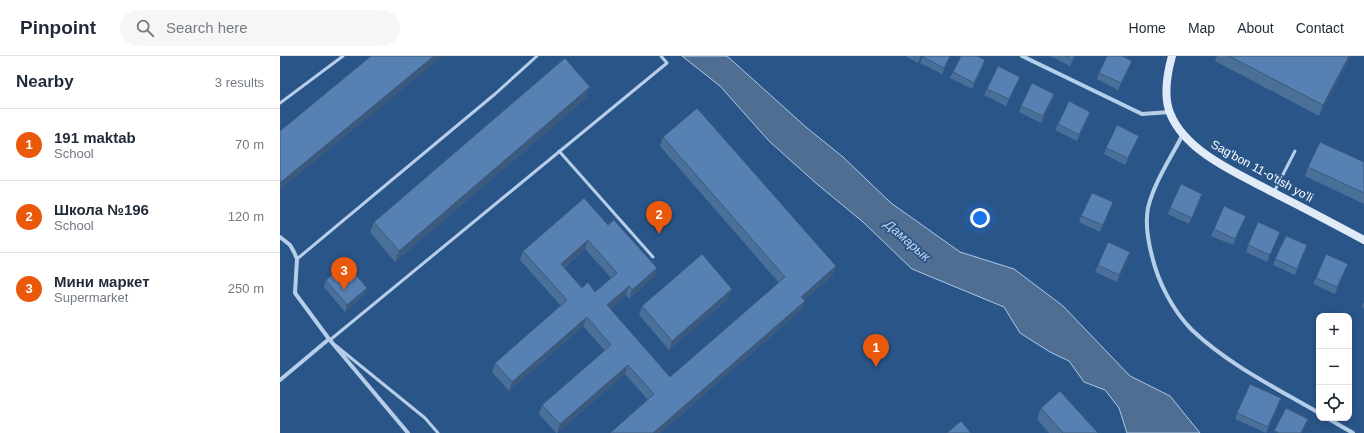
<!DOCTYPE html>
<html lang="en">
<head>
<meta charset="utf-8">
<style>
  body { margin:0; font-family:Arial,sans-serif; background:#f6f6f7; color:#1f2937 }
  .controls { position:absolute; right:12px; bottom:12px; display:grid; overflow:hidden; border-radius:8px; box-shadow:0 2px 6px #0003 }
  .controls button { width:36px; height:36px; display:grid; place-items:center; padding:0; border:0; border-bottom:1px solid #e0e1e3; background:#fff; color:#1f2937; font:20px sans-serif }
  .you { position:absolute; left:700px; top:162px; width:14px; height:14px; margin:-10px; border:3px solid #fff; border-radius:50%; background:#1a73e8; box-shadow:0 0 0 6px #1a73e833 }
  .badge { display:grid; place-items:center; width:26px; height:26px; border-radius:50%; background:#ea580c; color:#fff; font-size:13px; font-weight:700 }
  .pin { position:absolute; translate:-50% -33px; filter:drop-shadow(0 1px 2px #0008) }
  .pin::after { content:''; position:absolute; top:21px; width:14px; height:12px; background:inherit; clip-path:polygon(0 0,100% 0,50% 100%) }
  .list { margin:0; padding:0; list-style:none }
  h2 { display:flex; justify-content:space-between; align-items:center; height:52px; margin:0; padding:0 16px; font-size:17px }
  h2 small { font-size:13px; font-weight:400; color:#747a83 }
  .list li { display:grid; grid-template-columns:26px 1fr auto; gap:12px; align-items:center; box-sizing:border-box; height:72px; padding:0 16px; border-top:1px solid #e0e1e3 }
  .list b { display:block; font-size:15px; white-space:nowrap }
  .list p { margin:0; font-size:13px; white-space:nowrap; color:#747a83 }
  .list em { font-size:13px; font-style:normal; color:#747a83 }
  .icon { flex:none; width:22px; height:22px; fill:none; stroke:currentColor; stroke-width:2; stroke-linecap:round; stroke-linejoin:round }
  .map { position:relative; flex:none; width:1084px; height:377px; overflow:hidden }
  header { display:flex; align-items:center; gap:24px; box-sizing:border-box; height:56px; padding:0 20px; background:#fff; border-bottom:1px solid #e0e1e3 }
  header strong { font-size:19px }
  nav { display:flex; gap:22px; margin-inline-start:auto; font-size:14px }
  .search { width:280px; height:36px; background:#f6f6f7; display:flex; align-items:center; gap:10px; box-sizing:border-box; padding:0 14px; border-radius:22px; color:#747a83; font-size:15px }
  main { display:flex }
  aside { flex:1; background:#fff }
  .map>svg:first-child { display:block }
</style>
</head>
<body>
<header>
<strong>Pinpoint</strong>
<div class="search"><svg class="icon" aria-label="search" viewBox="0 0 24 24"><circle cx="10" cy="10" r="6"/><path d="M15 15l6 6"/></svg>Search here</div>
<nav><a>Home</a><a>Map</a><a>About</a><a>Contact</a></nav>
</header>
<main>
<aside>
<h2>Nearby<small>3 results</small></h2>
<ul class="list">
<li><span class="badge">1</span><div><b>191 maktab</b><p>School</p></div><em>70 m</em></li>
<li><span class="badge">2</span><div><b>Школа №196</b><p>School</p></div><em>120 m</em></li>
<li><span class="badge">3</span><div><b>Мини маркет</b><p>Supermarket</p></div><em>250 m</em></li>
</ul>
</aside>
<div class="map">
<svg width="1084" height="377" viewBox="0 0 1084 377">
  <rect width="100%" height="100%" fill="#2a5589"/>
  <path fill="#506e92" stroke="#acc9e9" d="M402,0H447L527,72L563,101L611,147L680,196L734,213L783,250L850,320L890,340L920,377H847L839,352L825,334L804,326L789,305L770,296L740,277L724,251L632,213L583,166L537,128L489,85L440,30Z"/>
  <g fill="none" stroke-linecap="round" stroke-linejoin="round">
    <g stroke="#b7cee9" stroke-width="3">
      <path d="M0,47L63,0"/>
      <path d="M279,95L373,201"/>
      <path d="M994,136L1015,95"/>
      <path d="M17,203L215,38L257,0"/>
      <path d="M50,284L387,7L381,0"/>
      <path d="M55,289L145,362L158,377"/>
    </g>
    <g stroke="#b7cee9" stroke-width="4">
      <path d="M742,0L862,58L890,56"/>
      <path d="M903,78C891,102 874,126 868,152C865,168 868,185 872,200C878,226 893,255 912,274C949,309 996,332 1039,357"/>
      <path d="M0,181L10,189L14,196L17,203L15,237L49,283L128,377"/>
      <path d="M0,324L49,283"/>
      <path d="M1047,362L1073,377"/>
    </g>
    <path stroke="#e1ebf8" stroke-width="8" d="M892,0C887,18 883,39 890,57C906,98 964,120 1000,140C1028,154 1056,169 1084,184"/>
  </g>
  <g fill="#4a6f99" fill-rule="evenodd">
    <path d="M625,0H641L638,7Z"/>
    <path d="M643,0H671L662,18L640,7Z"/>
    <path d="M770,0H795L790,10Z"/>
    <path d="M937,0H1071L1039,60L935,5Z"/>
    <path d="M703,10L692,33L670,22L673,16Z"/>
    <path d="M850,11L838,34L817,23L819,17Z"/>
    <path d="M740,21L737,27L726,50L704,39L707,33Z"/>
    <path d="M774,38L772,44L761,67L739,56L741,50Z"/>
    <path d="M306,42L115,206L90,176L94,166Z"/>
    <path d="M810,56L808,63L797,85L775,74L778,68Z"/>
    <path d="M859,80L856,86L845,109L824,98L826,92Z"/>
    <path d="M383,81L553,219L524,244L525,245L521,254L380,377H330L368,344L345,318L277,377H276L259,358L262,349L325,295L303,270L229,335L212,316L215,307L281,250L240,204L243,195L328,169L377,212L374,221L349,243L346,239L330,253L390,321L499,227L380,90ZM305,193L331,222L315,236L302,232L284,212Z"/>
    <path d="M1084,106V148L1025,120L1028,111Z"/>
    <path d="M920,145L909,168L888,158L890,152Z"/>
    <path d="M833,146L820,176L799,166L801,160Z"/>
    <path d="M966,160L953,189L931,180L934,173Z"/>
    <path d="M1000,176L987,206L966,196L968,189Z"/>
    <path d="M1027,189L1015,219L993,209L995,203Z"/>
    <path d="M848,203L837,226L815,216L818,209Z"/>
    <path d="M1065,215L1055,238L1033,228L1036,222Z"/>
    <path d="M46,224L87,232L85,238L65,256L44,231Z"/>
    <path d="M449,242L389,294L359,259L362,250Z"/>
    <path d="M1084,245V252L1082,251Z"/>
    <path d="M1001,342L986,377L955,363L957,357Z"/>
    <path d="M761,352L818,377H769L757,363Z"/>
  </g>
  <g fill="#3c5a7d">
    <path d="M154,0H163L0,134V127Z"/>
    <path d="M670,0H671L662,18L664,12Z"/>
    <path d="M1069,0H1071L1039,60L1043,49Z"/>
    <path d="M705,4L703,10L692,33L694,27Z"/>
    <path d="M852,5L850,11L838,34L841,27Z"/>
    <path d="M310,31L306,42L115,206L119,195Z"/>
    <path d="M774,38L772,44L761,67L763,60Z"/>
    <path d="M810,56L808,63L797,85L799,79Z"/>
    <path d="M922,138L920,145L909,168L912,162Z"/>
    <path d="M833,146L831,153L820,176L823,169Z"/>
    <path d="M1000,176L998,182L987,206L990,199Z"/>
    <path d="M308,184L305,193L277,217L281,208Z"/>
    <path d="M1027,189L1025,196L1015,219L1017,213Z"/>
    <path d="M850,196L848,203L837,226L839,219Z"/>
    <path d="M1068,208L1065,215L1055,238L1057,231Z"/>
    <path d="M556,210L553,219L518,250L521,241Z"/>
    <path d="M377,212L374,221L349,243L352,234Z"/>
    <path d="M349,230L346,239L324,258L327,249Z"/>
    <path d="M87,232L85,238L65,256L67,249Z"/>
    <path d="M452,233L449,242L389,294L392,285Z"/>
    <path d="M525,245L521,254L380,377H373Z"/>
    <path d="M307,261L303,270L229,335L232,326Z"/>
    <path d="M348,309L345,318L277,377L280,368Z"/>
    <path d="M1001,342L986,377L988,371Z"/>
    <path d="M1028,363L1026,369L1022,377H1021Z"/>
  </g>
  <g fill="#5681b2" stroke="#3c5a7d" fill-rule="evenodd">
    <path d="M91,0H154L0,127V75Z"/>
    <path d="M643,0H670L664,12L643,1Z"/>
    <path d="M681,0H697L705,4L694,27L673,16Z"/>
    <path d="M785,0H794L793,4Z"/>
    <path d="M827,0H842L852,5L841,27L819,17Z"/>
    <path d="M949,0H1069L1043,49Z"/>
    <path d="M285,2L310,31L119,195L94,166Z"/>
    <path d="M718,10L740,21L729,43L707,33Z"/>
    <path d="M752,27L774,38L763,60L741,50Z"/>
    <path d="M789,45L810,56L799,79L778,68Z"/>
    <path d="M417,52L556,210L521,241L525,245L373,377H330L374,338L348,309L280,368L262,349L331,289L307,261L232,326L215,307L287,244L243,195L304,142L328,169L334,164L377,212L352,234L349,230L327,249L390,321L505,221L383,81ZM308,184L337,217L315,236L308,226L302,232L281,208Z"/>
    <path d="M837,69L859,80L848,102L826,92Z"/>
    <path d="M1040,86L1084,106V137L1028,111Z"/>
    <path d="M901,128L922,138L912,162L890,152Z"/>
    <path d="M812,137L833,146L823,169L801,160Z"/>
    <path d="M944,150L966,160L955,183L934,173Z"/>
    <path d="M978,166L1000,176L990,199L968,189Z"/>
    <path d="M1006,180L1027,189L1017,213L995,203Z"/>
    <path d="M828,186L850,196L839,219L818,209Z"/>
    <path d="M422,198L452,233L392,285L362,250Z"/>
    <path d="M1046,198L1068,208L1057,231L1036,222Z"/>
    <path d="M66,207L87,232L67,249L46,224Z"/>
    <path d="M970,328L1001,342L988,371L957,357Z"/>
    <path d="M780,335L818,377H783L761,352Z"/>
    <path d="M1006,352L1028,363L1021,377H999L994,375Z"/>
    <path d="M681,365L691,377H667Z"/>
  </g>
  <g text-anchor="middle" stroke-width="3.5" stroke-linejoin="round" paint-order="stroke">
    <g font-size="12" fill="#fff" stroke="#2a5589">
      <text transform="translate(982 115) rotate(29)" y="4">Sag'bon 11-o'tish yo'li</text>
    </g>
    <g font-size="13" font-style="italic" fill="#c3d8f0" stroke="#2a5589">
      <text transform="translate(628 184) rotate(41)" y="5">Дамарык</text>
    </g>
  </g>
</svg>
<div class="controls">
<button>+</button>
<button>−</button>
<button><svg class="icon" aria-label="locate" viewBox="0 0 24 24"><circle cx="12" cy="12" r="6"/><path d="M12 2v4M12 18v4M2 12h4M18 12h4"/></svg></button>
</div>
<div class="you"></div>
<div class="pin badge" style="left:596px;top:311px">1</div>
<div class="pin badge" style="left:379px;top:178px">2</div>
<div class="pin badge" style="left:64px;top:234px">3</div>
</div>
</main>
</body>
</html>
